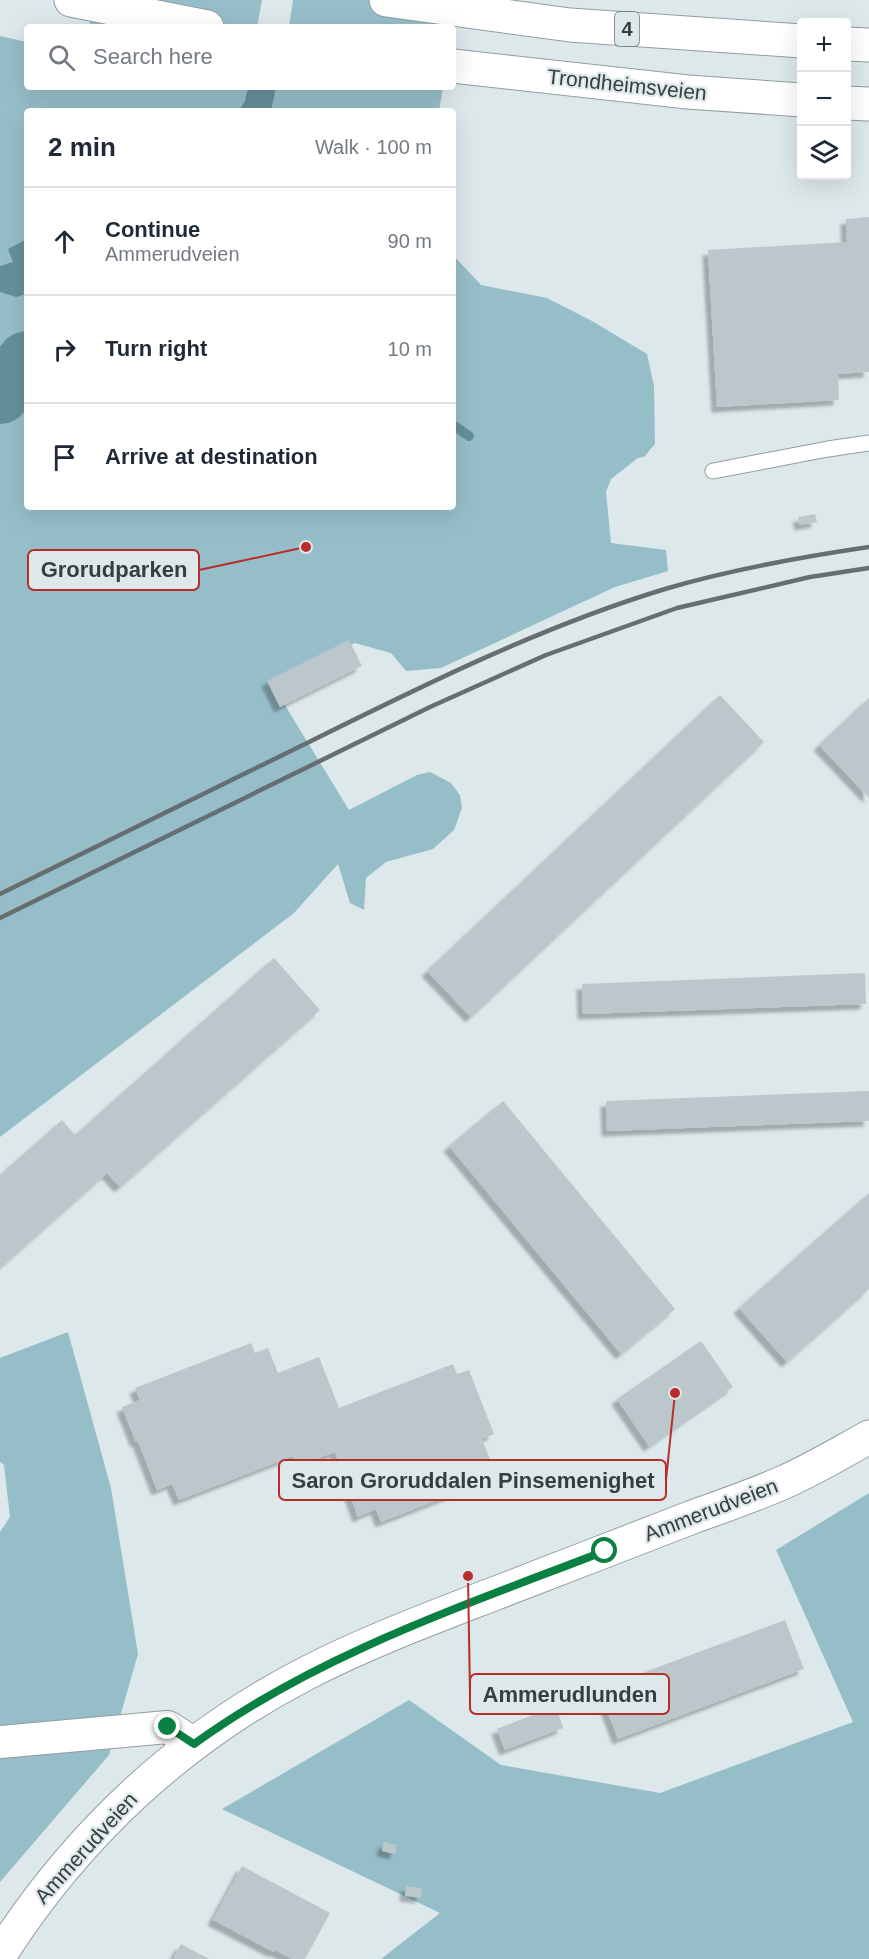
<!DOCTYPE html>
<html lang="en">
<head>
<meta charset="utf-8">
<style>
  body { margin:0; font-family:Helvetica,sans-serif; background:#f2f2f3; color:#1f2937 }
  .controls { position:absolute; right:18px; top:18px; display:grid; overflow:hidden; border-radius:6px; box-shadow:0 6px 24px #0002 }
  .controls button { width:54px; height:54px; display:grid; place-items:center; padding:0; border:0; border-bottom:2px solid #e0e1e3; background:#fff; color:#1f2937; font:30px sans-serif }
  .stop { position:absolute; width:18px; height:18px; margin:-14px; border:4px solid #0b8043; border-radius:50%; background:#fff }
  .stop.end { background:#0b8043; border-color:#fff; box-shadow:0 2px 6px #0008 }
  .list { margin:0; padding:0; list-style:none }
  h2 { display:flex; justify-content:space-between; align-items:center; height:78px; margin:0; padding:0 24px; font-size:26px }
  h2 small { font-size:20px; font-weight:400; color:#747a83 }
  .list li { display:grid; grid-template-columns:39px 1fr auto; gap:18px; align-items:center; box-sizing:border-box; height:108px; padding:0 24px; border-top:2px solid #e0e1e3 }
  .list b { display:block; font-size:22px; white-space:nowrap }
  .list p { margin:0; font-size:20px; white-space:nowrap; color:#747a83 }
  .list em { font-size:20px; font-style:normal; color:#747a83 }
  .icon { flex:none; width:33px; height:33px; fill:none; stroke:currentColor; stroke-width:2; stroke-linecap:round; stroke-linejoin:round }
  .map { position:relative; flex:none; width:869px; height:1959px; overflow:hidden }
  .search { position:absolute; background:#fff; box-shadow:0 6px 24px #0002; left:24px; top:24px; width:432px; height:66px; display:flex; align-items:center; gap:15px; box-sizing:border-box; padding:0 21px; border-radius:6px; color:#747a83; font-size:22px }
  .panel { position:absolute; background:#fff; box-shadow:0 6px 24px #0002; left:24px; top:108px; width:432px; height:402px; border-radius:6px }
  .map>svg:first-child { display:block }
</style>
</head>
<body>
<div class="map">
<svg width="869" height="1959" viewBox="0 0 869 1959">
  <defs>
    <filter id="shadow"><feDropShadow dx="-5.5" dy="5.5" stdDeviation="1.5" flood-color="#0004"/></filter>
  </defs>
  <rect width="100%" height="100%" fill="#dce8ea"/>
  <g fill="#96bec9">
    <path d="M95,0H455L451,27H89Z"/>
    <path d="M0,36L27,42V87H443L439,111H27V507H453V255L481,285L547,298L592,321L647,354L654,386L655,444L644,457L638,458L611,479L606,492L611,543L666,550L668,571L615,587L441,668L406,671L391,653L355,643L272,684L349,810L417,775L430,772L451,783L460,795L462,808L454,830L433,849L386,862L366,878L364,910L350,903L338,864L294,913L0,1137Z"/>
    <path d="M68,1332L111,1488L138,1654L109,1755L0,1882V1532L10,1517L4,1465L0,1462V1358Z"/>
    <path d="M869,1493V1959H381L440,1913L222,1809L409,1700L501,1765L660,1793L853,1722L776,1550Z"/>
  </g>
  <g fill="#65909b">
    <path d="M248,87H276L271,111H239L245,101Z"/>
    <path d="M27,239V294L16,297L0,292V266L13,262L8,249Z"/>
  </g>
  <path fill="#dce8ea" d="M262,0H293L289,27H257Z"/>
  <g fill="none" stroke-linecap="round" stroke-linejoin="round">
    <path stroke="#65909b" stroke-width="10" d="M453,425L469,436"/>
    <path stroke="#65909b" stroke-width="60" d="M0,394L27,361"/>
  </g>
  <g fill="#bbc7ca" filter="url(#shadow)">
    <path d="M869,217V372L838,374L839,400L717,407L708,250L847,242L846,219Z"/>
    <path d="M815,514L817,522L800,525L798,517Z"/>
    <path d="M349,640L362,666L280,707L267,681Z"/>
    <path d="M720,695L764,742L471,1017L427,971Z"/>
    <path d="M869,698V798L819,745Z"/>
    <path d="M274,958L320,1010L120,1187L107,1173L0,1268V1175L62,1120L75,1135Z"/>
    <path d="M865,973L866,1004L583,1014L582,984Z"/>
    <path d="M869,1091V1121L607,1131L606,1101Z"/>
    <path d="M503,1101L675,1309L621,1354L449,1146Z"/>
    <path d="M869,1193V1289L787,1362L739,1308Z"/>
    <path d="M701,1341L733,1387L649,1446L617,1399Z"/>
    <path d="M251,1343L255,1353L268,1348L278,1373L319,1357L339,1408L453,1364L457,1374L469,1370L494,1434L482,1439L497,1477L381,1522L376,1509L358,1517L335,1452L297,1466L293,1456L179,1500L172,1484L157,1490L138,1441L136,1442L122,1407L140,1400L135,1388Z"/>
    <path d="M785,1620L804,1669L618,1739L600,1692L638,1677L637,1675Z"/>
    <path d="M556,1706L563,1728L505,1750L497,1729Z"/>
    <path d="M384,1842L397,1845L395,1854L382,1851Z"/>
    <path d="M242,1866L330,1913L305,1959H292L275,1950L274,1952L213,1920Z"/>
    <path d="M406,1886L422,1888L421,1898L405,1896Z"/>
    <path d="M181,1944L209,1959H173Z"/>
  </g>
  <g fill="none" stroke-linecap="round" stroke-linejoin="round">
    <defs>
      <path id="lane" d="M713,471L828,449L869,443"/>
      <path id="street" d="M0,1742L168,1727L194,1744"/>
      <path id="secondary" d="M0,1955C76,1836 179,1739 305,1674C365,1643 429,1619 491,1595C557,1569 624,1544 690,1518C720,1507 752,1496 782,1483C812,1470 840,1453 869,1437"/>
      <g id="highway">
        <path d="M71,0L207,27"/>
        <path d="M386,0L570,25L802,41"/>
        <path d="M846,44L869,45"/>
        <path d="M453,66L688,92L802,100"/>
        <path d="M846,103L869,104"/>
      </g>
    </defs>
    <use href="#lane" stroke="#929da0" stroke-width="17"/>
    <use href="#street" stroke="#929da0" stroke-width="34"/>
    <use href="#secondary" stroke="#929da0" stroke-width="35"/>
    <use href="#highway" stroke="#929da0" stroke-width="35"/>
    <use href="#lane" stroke="#fff" stroke-width="15"/>
    <use href="#street" stroke="#fff" stroke-width="32"/>
    <use href="#secondary" stroke="#fff" stroke-width="33"/>
    <use href="#highway" stroke="#fff" stroke-width="33"/>
    <g stroke="#676e6f" stroke-width="4.5">
      <path d="M0,894C102,844 204,794 305,744C422,686 540,627 665,589C732,569 801,557 869,547"/>
      <path d="M0,918L430,707L546,655L677,608L810,577L869,568"/>
    </g>
  </g>
  <g fill="none" stroke-linecap="round" stroke-linejoin="round">
    <path stroke="#0b8043" stroke-width="8" d="M168,1727L194,1744C318,1654 463,1606 605,1551"/>
  </g>
  <g text-anchor="middle" stroke-width="4.5" stroke-linejoin="round" paint-order="stroke">
    <rect fill="#dce8ea" stroke="#697072" stroke-width="1.5" x="615" y="12" width="24" height="34" rx="4.5"/>
    <g font-size="20" font-weight="bold" fill="#383d3e">
      <text x="627" y="36">4</text>
    </g>
    <g font-size="21" fill="#383d3e" stroke="#dce8ea">
      <text transform="translate(627 85) rotate(6)" y="7">Trondheimsveien</text>
      <text transform="translate(711 1510) rotate(-21)" y="7">Ammerudveien</text>
      <text transform="translate(86 1848) rotate(-48)" y="7">Ammerudveien</text>
    </g>
  </g>
  <path fill="none" stroke="#ba2b29" stroke-width="2" d="M306 547L199 570M675 1393L666 1480M468 1576L470 1694"/>
  <g fill="#ba2b29" stroke="#dce8ea" stroke-width="2">
    <circle cx="306" cy="547" r="6"/>
    <circle cx="675" cy="1393" r="6"/>
    <circle cx="468" cy="1576" r="6"/>
  </g>
  <g fill="#dce8ea" stroke="#ba2b29" stroke-width="2">
    <rect x="28" y="550" width="171" height="40" rx="6"/>
    <rect x="279" y="1460" width="387" height="40" rx="6"/>
    <rect x="470" y="1674" width="199" height="40" rx="6"/>
  </g>
  <g font-size="22" text-anchor="middle" font-weight="bold" fill="#383d3e">
    <text x="114" y="577">Grorudparken</text>
    <text x="473" y="1488">Saron Groruddalen Pinsemenighet</text>
    <text x="570" y="1702">Ammerudlunden</text>
  </g>
</svg>
<div class="controls">
<button>+</button>
<button>−</button>
<button><svg class="icon" aria-label="layers" viewBox="0 0 24 24"><path d="M12 4l9 5-9 5-9-5zM3 14l9 5 9-5"/></svg></button>
</div>
<div class="stop" style="left:605px;top:1551px"></div>
<div class="stop end" style="left:168px;top:1727px"></div>
<div class="search"><svg class="icon" aria-label="search" viewBox="0 0 24 24"><circle cx="10" cy="10" r="6"/><path d="M15 15l6 6"/></svg>Search here</div>
<section class="panel">
<h2>2 min<small>Walk · 100 m</small></h2>
<ul class="list">
<li><svg class="icon" aria-label="ahead" viewBox="0 0 24 24"><path d="M12 20V5M6 11l6-6 6 6"/></svg><div><b>Continue</b><p>Ammerudveien</p></div><em>90 m</em></li>
<li><svg class="icon" aria-label="right" viewBox="0 0 24 24"><path d="M7 20v-9h11M14 6l5 5-5 5"/></svg><div><b>Turn right</b></div><em>10 m</em></li>
<li><svg class="icon" aria-label="arrive" viewBox="0 0 24 24"><path d="M6 21V4h12l-3 4 3 4H6"/></svg><div><b>Arrive at destination</b></div></li>
</ul>
</section>
</div>
</body>
</html>
